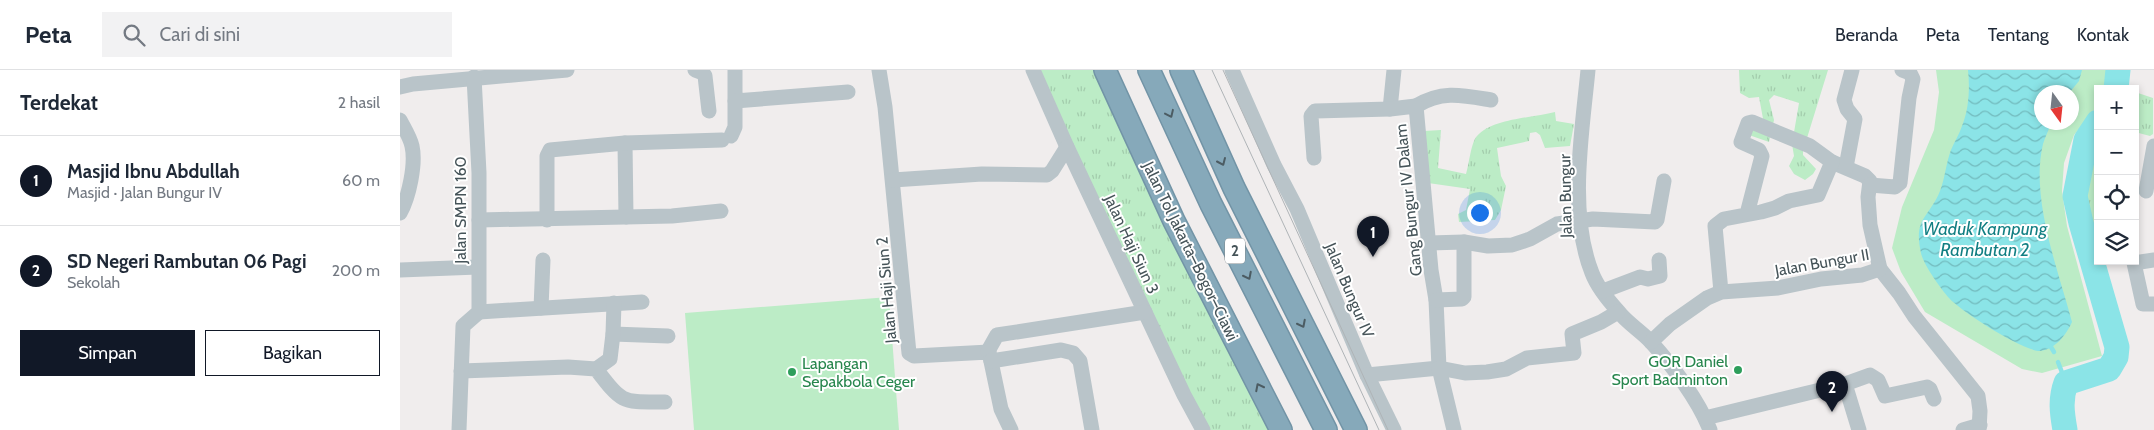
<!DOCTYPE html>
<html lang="id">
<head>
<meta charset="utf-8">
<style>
  body { margin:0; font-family:Cabin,sans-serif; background:#f2f2f3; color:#1f2937 }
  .controls { position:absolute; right:15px; top:15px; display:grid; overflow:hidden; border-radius:0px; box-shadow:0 2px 8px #0003 }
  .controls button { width:45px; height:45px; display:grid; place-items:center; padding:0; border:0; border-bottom:1px solid #e0e1e3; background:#fff; color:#1f2937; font:25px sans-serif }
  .compass { position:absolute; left:1634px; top:15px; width:45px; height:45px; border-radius:50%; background:#fff; box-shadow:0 2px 8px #0003; rotate:165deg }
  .you { position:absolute; left:1079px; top:142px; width:18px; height:18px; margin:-12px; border:4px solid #fff; border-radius:50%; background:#1a73e8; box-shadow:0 0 0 8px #1a73e833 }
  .badge { display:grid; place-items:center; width:32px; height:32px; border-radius:50%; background:#111827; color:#fff; font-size:16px; font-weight:700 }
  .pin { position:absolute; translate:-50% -41px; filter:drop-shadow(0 1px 2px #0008) }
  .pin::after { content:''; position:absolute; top:26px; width:18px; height:15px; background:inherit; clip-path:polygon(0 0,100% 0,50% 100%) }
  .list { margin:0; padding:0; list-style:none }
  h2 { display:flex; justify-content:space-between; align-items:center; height:65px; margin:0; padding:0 20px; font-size:21px }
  h2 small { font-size:16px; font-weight:400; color:#747a83 }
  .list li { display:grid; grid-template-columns:32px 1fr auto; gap:15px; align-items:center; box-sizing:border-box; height:90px; padding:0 20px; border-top:1px solid #e0e1e3 }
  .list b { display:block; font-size:19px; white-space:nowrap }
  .list p { margin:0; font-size:16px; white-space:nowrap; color:#747a83 }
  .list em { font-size:16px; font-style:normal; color:#747a83 }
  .actions { display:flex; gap:10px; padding:15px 20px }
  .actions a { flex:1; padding:11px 0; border:1px solid #111827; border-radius:0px; text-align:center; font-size:18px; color:#111827 }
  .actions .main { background:#111827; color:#fff }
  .icon { flex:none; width:28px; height:28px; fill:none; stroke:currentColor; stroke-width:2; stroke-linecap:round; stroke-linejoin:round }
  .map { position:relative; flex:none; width:1754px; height:360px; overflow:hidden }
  header { display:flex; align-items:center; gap:30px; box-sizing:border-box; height:70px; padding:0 25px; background:#fff; border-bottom:1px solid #e0e1e3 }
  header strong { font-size:24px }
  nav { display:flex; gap:28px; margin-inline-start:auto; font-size:18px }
  .search { width:350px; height:45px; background:#f2f2f3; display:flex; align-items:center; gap:12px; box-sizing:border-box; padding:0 18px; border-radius:0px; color:#747a83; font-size:19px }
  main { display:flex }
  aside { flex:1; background:#fff }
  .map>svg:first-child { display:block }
</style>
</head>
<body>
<header>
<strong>Peta</strong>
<div class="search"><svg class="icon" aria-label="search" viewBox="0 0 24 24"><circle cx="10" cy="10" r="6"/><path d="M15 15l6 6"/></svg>Cari di sini</div>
<nav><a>Beranda</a><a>Peta</a><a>Tentang</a><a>Kontak</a></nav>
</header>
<main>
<aside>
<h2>Terdekat<small>2 hasil</small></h2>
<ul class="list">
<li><span class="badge">1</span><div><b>Masjid Ibnu Abdullah</b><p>Masjid · Jalan Bungur IV</p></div><em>60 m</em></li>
<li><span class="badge">2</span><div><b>SD Negeri Rambutan 06 Pagi</b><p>Sekolah</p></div><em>200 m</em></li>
</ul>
<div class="actions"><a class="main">Simpan</a><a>Bagikan</a></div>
</aside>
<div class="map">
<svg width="1754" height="360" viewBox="0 0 1754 360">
  <defs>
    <pattern id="grass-tufts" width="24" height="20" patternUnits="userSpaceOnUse" patternTransform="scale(1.25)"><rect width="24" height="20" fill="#bcecc6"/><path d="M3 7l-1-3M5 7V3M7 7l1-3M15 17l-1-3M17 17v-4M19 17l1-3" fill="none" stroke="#a3ccac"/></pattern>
    <pattern id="water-waves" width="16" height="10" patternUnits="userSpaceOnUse" patternTransform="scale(1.25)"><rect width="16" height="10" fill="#8be4e7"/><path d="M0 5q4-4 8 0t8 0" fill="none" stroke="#73bbbe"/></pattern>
  </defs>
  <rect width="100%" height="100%" fill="#f0eded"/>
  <g fill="url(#grass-tufts)">
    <path d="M634,0H705L881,360H808Z"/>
    <path d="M1339,0H1428L1403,81V85L1416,99L1413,104L1405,110L1394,104L1389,96L1394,86L1392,74L1399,33L1374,25L1369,30L1374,50L1369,72L1349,65L1346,57L1364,54L1359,27L1349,28L1340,23Z"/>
    <path d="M1735,22L1753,28V64L1750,66L1735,62Z"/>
    <path d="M1155,42L1156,51L1174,54L1170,76L1145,78L1140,65L1136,62L1130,63L1129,71L1097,78L1101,106L1106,116L1101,140L1095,150L1059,152L1058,144L1066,140L1070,119L1028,113L1024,61L1041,60L1038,98L1066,104C1069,95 1071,72 1077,66C1093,48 1133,48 1155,42Z"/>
    <path d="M1698,59V179H1691C1674,146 1678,91 1698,59Z"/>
  </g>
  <g fill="#bcecc6" fill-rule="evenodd">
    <path d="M1536,0H1707L1709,10L1706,19H1698V35L1674,65L1664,93L1662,121L1667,156L1702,286L1642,303L1622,299L1525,242L1501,202L1492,178L1502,137L1534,60L1539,22ZM1642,22H1672V52H1642Z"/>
    <path d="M489,227L499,360H294L285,243Z"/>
  </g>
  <path fill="url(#water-waves)" d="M1568,0H1682L1679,11L1670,22H1642V52L1651,53C1649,60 1645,67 1643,74C1630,128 1658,199 1672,252C1666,265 1656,279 1640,281C1625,282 1560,241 1549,228C1541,219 1523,194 1521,183C1513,148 1529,148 1540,121C1545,108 1546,93 1551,80C1554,72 1559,65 1562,56C1569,39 1570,18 1568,0Z"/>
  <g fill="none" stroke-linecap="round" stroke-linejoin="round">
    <g stroke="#8be4e7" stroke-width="4.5">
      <path d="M1651,277L1654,282"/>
      <path d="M1658,292L1666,313"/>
    </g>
    <g stroke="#8be4e7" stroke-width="25">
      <path d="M1716,19L1718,0"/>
      <path d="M1665,360C1662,343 1660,329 1666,313L1709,299L1716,287L1717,277L1681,153L1675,126L1686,70L1698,52"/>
    </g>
    <defs>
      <g id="highway">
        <path d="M705,0L774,151L881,360"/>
        <path d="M749,0L811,134L926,360"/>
        <path d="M781,0L834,118L956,360"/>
      </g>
    </defs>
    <use href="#highway" stroke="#7294a6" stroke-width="24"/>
    <g stroke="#b9c4c9" stroke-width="15">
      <path d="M295,0L303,3L305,6L309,41"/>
      <path d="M335,0V31L448,22"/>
      <path d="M479,0L485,37L509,283L514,286L589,282L601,339L611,360"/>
      <path d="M633,0L667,77L784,325L803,360"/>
      <path d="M832,0L874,95L897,139L967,305L994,360"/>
      <path d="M1188,0C1182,63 1168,143 1192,203C1197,216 1208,230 1218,241C1227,253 1241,261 1251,272C1272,295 1299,331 1310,360"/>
      <path d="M0,17L13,14L167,0"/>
      <path d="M1016,36C1042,20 1062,25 1091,30"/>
      <path d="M990,39L994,0"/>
      <path d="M0,50C4,58 10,67 12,76C16,94 9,127 0,143"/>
      <path d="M331,66L335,57V31"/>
      <path d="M225,73L226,147"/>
      <path d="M914,88L911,46L915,41L990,39L1016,36L1031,200L1036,230L1039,298L967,305"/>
      <path d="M1432,92L1465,106L1470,111L1468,127L1470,155L1480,199L1499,223L1514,246L1578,326L1580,341L1579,360"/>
      <path d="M1446,97L1455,49L1447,39L1444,30L1452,0"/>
      <path d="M493,110L582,104L647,105L652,101L667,77"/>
      <path d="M1470,115L1495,117L1500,113L1509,28L1513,9L1510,3L1502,0"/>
      <path d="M1746,121L1754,76"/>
      <path d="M79,150L272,146L321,141"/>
      <path d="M147,150V86L150,80L225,73L322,70"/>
      <path d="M1029,173L1064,172"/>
      <path d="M1754,190L1734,193L1743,234H1754"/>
      <path d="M0,200L78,197"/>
      <path d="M1203,221L1240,207L1248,209L1260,206L1259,190"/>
      <path d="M1321,222L1315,156L1324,149L1361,142L1375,138L1389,131L1418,125L1432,92L1410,76L1352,52L1348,53L1341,72L1359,80L1362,86L1347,144"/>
      <path d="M1036,230L1062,229L1064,227V172L1088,176L1112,175L1130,169L1157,154L1193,149L1255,152L1257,150L1264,111"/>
      <path d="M141,238L143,190"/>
      <path d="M79,242L242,232"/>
      <path d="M213,264L268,266"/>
      <path d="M1251,272L1270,254L1307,228L1321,222L1378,218L1421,209L1462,205L1480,199"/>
      <path d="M588,281L597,265L745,242"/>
      <path d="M591,291L661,280L673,283L680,291L692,360"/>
      <path d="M196,299L210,289L213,264L214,233"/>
      <path d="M61,301L168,297L196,299C223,334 221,332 265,332"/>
      <path d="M1445,314L1459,360"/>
      <path d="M1305,348L1445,314L1470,305L1478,310L1485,326L1527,317L1530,319L1534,329"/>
      <path d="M59,360L63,256L79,242V103L74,7"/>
      <path d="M1054,360L1039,298L1065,303L1087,302L1106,299L1127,288L1174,283L1172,264L1201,252L1218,242"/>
      <path d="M1563,360L1580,355"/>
    </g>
    <use href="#highway" stroke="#86a9ba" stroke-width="21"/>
    <g stroke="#afb4b7" stroke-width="1">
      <path d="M812,0L979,360"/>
      <path d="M823,0L988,360"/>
    </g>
  </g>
  <defs><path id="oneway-chevron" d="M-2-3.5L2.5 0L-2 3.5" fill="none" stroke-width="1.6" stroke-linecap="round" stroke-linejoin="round" transform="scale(1.25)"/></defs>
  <g stroke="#4c5c63">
    <use href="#oneway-chevron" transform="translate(770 44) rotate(65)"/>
    <use href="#oneway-chevron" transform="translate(822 92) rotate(66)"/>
    <use href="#oneway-chevron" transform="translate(848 206) rotate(63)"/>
    <use href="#oneway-chevron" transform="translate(902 254) rotate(63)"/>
    <use href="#oneway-chevron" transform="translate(859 317) rotate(-117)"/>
  </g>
  <g fill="#2e9e5b" stroke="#fff" stroke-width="2">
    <circle cx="1338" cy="300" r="5"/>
    <circle cx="392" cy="302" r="5"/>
  </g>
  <g text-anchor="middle" stroke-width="4" stroke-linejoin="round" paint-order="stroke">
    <rect fill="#fff" stroke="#7e878b" stroke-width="1" x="825" y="168.5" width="20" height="25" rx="4"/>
    <g font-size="15" font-weight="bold" fill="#465459">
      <text x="835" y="186">2</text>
    </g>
    <g font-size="16" fill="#465459" stroke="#fff">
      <text transform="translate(1165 126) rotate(-91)" y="6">Jalan Bungur</text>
      <text transform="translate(1008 130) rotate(-96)" y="6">Gang Bungur IV Dalam</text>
      <text transform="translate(60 140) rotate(-90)" y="6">Jalan SMPN 160</text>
      <text transform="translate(732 174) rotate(65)" y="6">Jalan Haji Siun 3</text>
      <text transform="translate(791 181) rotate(64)" y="6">Jalan Tol Jakarta–Bogor–Ciawi</text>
      <text transform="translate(1422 192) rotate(-10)" y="6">Jalan Bungur II</text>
      <text transform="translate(486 220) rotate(-95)" y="6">Jalan Haji Siun 2</text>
      <text transform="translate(950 220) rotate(67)" y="6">Jalan Bungur IV</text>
    </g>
    <g font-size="16" fill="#27864d" stroke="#fff" text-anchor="end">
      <text x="1328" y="297">GOR Daniel<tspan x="1328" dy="18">Sport Badminton</tspan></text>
      <text x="402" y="299" text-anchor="start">Lapangan<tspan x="402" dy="18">Sepakbola Ceger</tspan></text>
    </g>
    <g font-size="18" font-style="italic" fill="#127f83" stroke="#fff">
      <text x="1585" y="165">Waduk Kampung<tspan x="1585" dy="21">Rambutan 2</tspan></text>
    </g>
  </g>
</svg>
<div class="controls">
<button>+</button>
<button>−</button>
<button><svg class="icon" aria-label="locate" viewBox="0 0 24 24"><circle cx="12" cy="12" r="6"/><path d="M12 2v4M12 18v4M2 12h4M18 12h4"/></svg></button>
<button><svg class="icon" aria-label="layers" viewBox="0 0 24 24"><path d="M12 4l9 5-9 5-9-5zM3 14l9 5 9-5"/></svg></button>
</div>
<svg class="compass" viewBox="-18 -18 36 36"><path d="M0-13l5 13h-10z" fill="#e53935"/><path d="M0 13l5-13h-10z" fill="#747a83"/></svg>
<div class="you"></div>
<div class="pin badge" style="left:973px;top:187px">1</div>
<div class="pin badge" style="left:1432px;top:342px">2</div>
</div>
</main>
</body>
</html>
